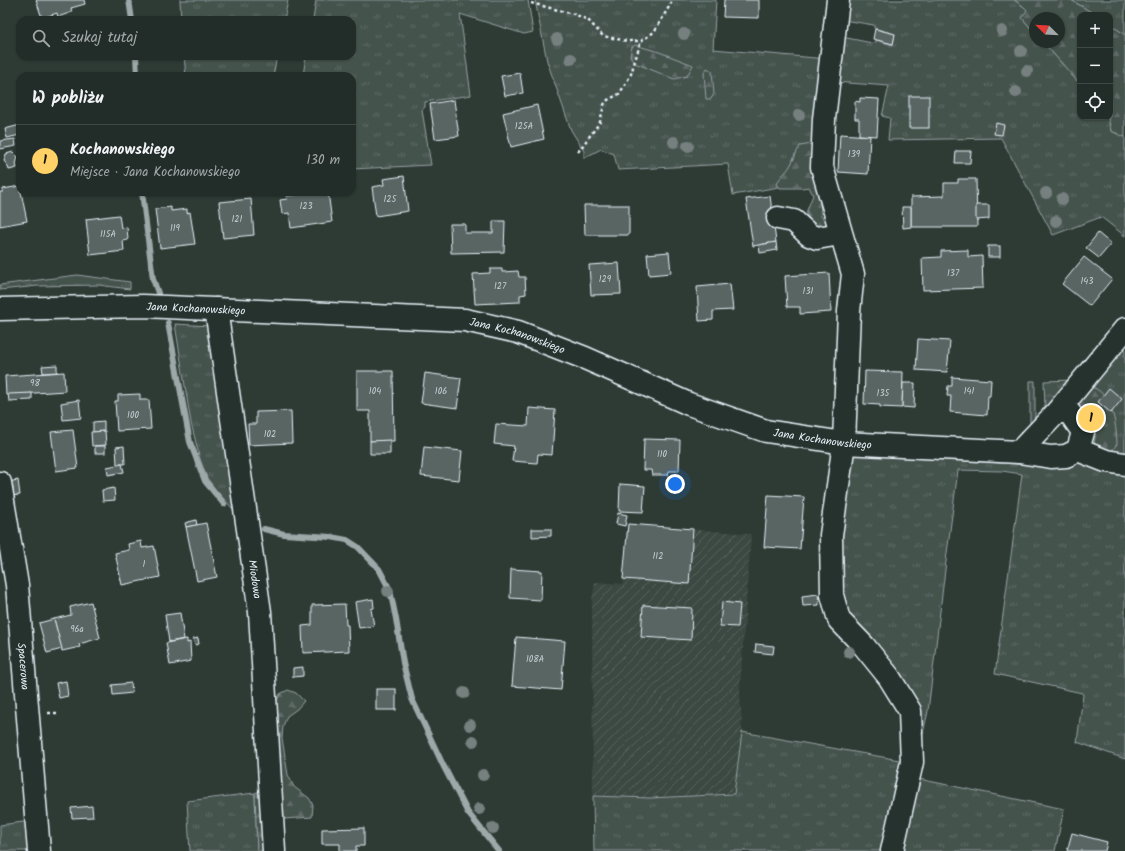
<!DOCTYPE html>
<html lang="pl">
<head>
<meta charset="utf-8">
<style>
  body { margin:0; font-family:Kalam,sans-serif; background:#2e3834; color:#f1f3f6 }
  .controls { position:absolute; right:12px; top:12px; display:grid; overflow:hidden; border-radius:8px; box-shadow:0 1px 3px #0004 }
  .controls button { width:36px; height:36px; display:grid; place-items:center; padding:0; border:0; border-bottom:1px solid #3f4845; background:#222c28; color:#f1f3f6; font:20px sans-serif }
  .compass { position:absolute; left:1029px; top:12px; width:36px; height:36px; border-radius:50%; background:#222c28; box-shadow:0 1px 3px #0004; rotate:294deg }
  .you { position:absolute; left:675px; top:484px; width:14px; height:14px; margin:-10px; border:3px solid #fff; border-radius:50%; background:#1a73e8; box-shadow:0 0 0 6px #1a73e833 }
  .badge { display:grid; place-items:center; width:26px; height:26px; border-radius:50%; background:#ffd166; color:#111; font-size:13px; font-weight:700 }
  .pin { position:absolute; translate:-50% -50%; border:2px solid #fff; box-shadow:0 1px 4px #0006 }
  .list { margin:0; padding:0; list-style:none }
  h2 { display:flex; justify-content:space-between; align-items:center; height:52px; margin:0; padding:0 16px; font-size:17px }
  h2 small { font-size:13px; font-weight:400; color:#a2a7a8 }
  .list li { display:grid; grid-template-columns:26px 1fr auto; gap:12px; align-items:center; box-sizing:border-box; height:72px; padding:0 16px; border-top:1px solid #3f4845 }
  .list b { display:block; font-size:15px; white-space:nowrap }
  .list p { margin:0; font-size:13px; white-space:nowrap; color:#a2a7a8 }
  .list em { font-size:13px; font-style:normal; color:#a2a7a8 }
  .icon { flex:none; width:22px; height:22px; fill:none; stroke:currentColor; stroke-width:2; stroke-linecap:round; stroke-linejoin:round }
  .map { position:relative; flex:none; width:1125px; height:851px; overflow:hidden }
  .search { position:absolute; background:#222c28; box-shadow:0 1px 3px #0004; left:16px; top:16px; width:340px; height:44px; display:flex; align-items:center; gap:10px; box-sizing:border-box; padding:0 14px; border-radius:12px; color:#a2a7a8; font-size:15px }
  .panel { position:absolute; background:#222c28; box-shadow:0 1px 3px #0004; left:16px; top:72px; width:340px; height:124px; border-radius:12px }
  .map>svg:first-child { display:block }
</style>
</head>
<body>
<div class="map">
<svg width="1125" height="851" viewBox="0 0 1125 851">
  <defs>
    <pattern id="industrial-furrows" width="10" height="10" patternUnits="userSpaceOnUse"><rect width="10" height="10" fill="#3b4843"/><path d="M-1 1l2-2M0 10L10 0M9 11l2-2" fill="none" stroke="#57635f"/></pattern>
    <pattern id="grass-tufts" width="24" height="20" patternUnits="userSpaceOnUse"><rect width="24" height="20" fill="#45524e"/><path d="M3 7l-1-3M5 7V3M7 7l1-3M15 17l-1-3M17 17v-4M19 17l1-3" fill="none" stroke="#606b68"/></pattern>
    <pattern id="forest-firs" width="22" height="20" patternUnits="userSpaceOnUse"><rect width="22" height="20" fill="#45524e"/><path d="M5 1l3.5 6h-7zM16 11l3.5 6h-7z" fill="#606b68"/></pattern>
  </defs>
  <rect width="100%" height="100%" fill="#2e3b35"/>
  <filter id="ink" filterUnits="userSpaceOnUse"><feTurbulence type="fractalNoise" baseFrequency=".025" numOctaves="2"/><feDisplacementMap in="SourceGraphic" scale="8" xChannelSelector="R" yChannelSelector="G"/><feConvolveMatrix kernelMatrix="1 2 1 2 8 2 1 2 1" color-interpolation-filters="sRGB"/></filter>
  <g filter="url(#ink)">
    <path fill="url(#industrial-furrows)" d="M627,524L751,534L740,687L742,732L734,794L650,798L593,796L592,600L595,582L623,584Z"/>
    <g fill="url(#grass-tufts)" stroke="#96a2a3">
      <path d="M180,0H288L284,20H181Z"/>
      <path d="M316,0H528L533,32L524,34L460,14L471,95L425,102V107L422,110L431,165L352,169V76H303L306,56H352V20H313Z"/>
      <path d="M535,0H716L713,49L827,59L819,158L795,154L791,166L777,184L779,187L733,195L728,164L618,170L614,154L601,149L584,158V151L571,130L547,61Z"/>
      <path d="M842,0H1014L1023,6L1028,10L1023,19L1035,33V42H1043L1080,84V117H1108L1111,131L1125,137V236L1101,217L1053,235L1001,138L888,140L890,118L882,116L889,86L834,82L837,36L872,43L876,42V40L893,45L895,34L874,28V25L843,20Z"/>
      <path d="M1071,0H1125V35L1110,24V15H1096Z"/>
      <path d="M184,56H277L273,76H186Z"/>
      <path d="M77,275L130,282V289L98,285L38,286L0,290V285Z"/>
      <path d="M175,324L211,326L233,507L232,508L216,490L207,478L200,459L191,423Z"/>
      <path d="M1125,339V459L1108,456L1103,395L1094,388L1088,386Z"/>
      <path d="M1075,380L1045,408L1044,381Z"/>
      <path d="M1030,381H1035V421L1030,432Z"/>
      <path d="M848,454L1067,467L1080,462L1125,471V759L1077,742L1083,695L1082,693L995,674L1022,474L1002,471L958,470L947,553L928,711L920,747L845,620L838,534Z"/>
      <path d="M742,732L905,761L885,851H594L593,796L650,798L734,794Z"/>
      <path d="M914,778L1064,809L1055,851H902Z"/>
      <path d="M255,793L257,851H190L187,801Z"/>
      <path d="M31,821L33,851H0V825Z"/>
    </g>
    <g fill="url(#forest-firs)" stroke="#96a2a3">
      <path d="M1014,0H1071L1096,15H1080V84L1043,42H1059V18H1035V33L1022,18L1027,10L1023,6Z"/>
      <path d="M1110,24L1125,35V137L1111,131L1108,117H1110Z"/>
      <path d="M635,45L659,52L693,65L687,76L674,79L635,63L630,56L632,47Z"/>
      <path d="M707,68L712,71L714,94L711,99H706L704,73Z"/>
      <path d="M812,144L822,192L820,201L821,216L826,222L828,227C814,228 812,224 806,213L813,195L809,187L802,188H780L777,184C780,176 786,173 790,166C794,160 796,152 800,146Z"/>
      <path d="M1088,386C1113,391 1116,424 1117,444L1108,456L1093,450L1095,438L1092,424L1096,421L1091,412L1085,415L1076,402Z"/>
      <path d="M288,690L296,693L304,701L297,709L287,716L283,726L282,738L288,775L294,787L309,798L313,805L312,817L284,819L281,816L276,703L280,694Z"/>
      <path d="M262,790L271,851H257L255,793Z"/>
    </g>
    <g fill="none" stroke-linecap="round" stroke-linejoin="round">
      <g stroke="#9da8a9" stroke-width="6">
        <path d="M129,0L132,20"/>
        <path d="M136,56L137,76"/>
        <path d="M142,192L153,279L158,293"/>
        <path d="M168,323L190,442L205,481L224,504"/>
        <path d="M264,529L284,534L331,537L347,540L358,547L379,569L390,590L396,619L403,663L412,699L443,765L468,813L499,851"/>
      </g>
    </g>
    <g fill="#596563" stroke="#e8f1f8">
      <path d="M36,0H84L85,4L71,8L72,12L58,17L57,13L42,18Z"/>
      <path d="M724,0H759V18L723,17Z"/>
      <path d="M875,29L895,34L893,44L873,39Z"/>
      <path d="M520,73L523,93L505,96L501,76Z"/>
      <rect x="909" y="96" width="20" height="32"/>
      <path d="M860,98L879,99L877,136L859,135V119H855V101L860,102Z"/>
      <path d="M454,100L459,136L435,139L430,104Z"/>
      <path d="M537,105L544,139L511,147L503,113Z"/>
      <path d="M996,123L1004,125L1002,135L994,134Z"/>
      <path d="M20,125V135L7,138L5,129Z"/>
      <path d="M840,134L870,136L868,174L838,172Z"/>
      <path d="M15,139L16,146L0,149V141Z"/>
      <path d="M956,151H971L970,163H955Z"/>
      <path d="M13,152L18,157L16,164L17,168L9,170L8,166L4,161L6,154Z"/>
      <path d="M404,176L408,211L376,216L372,187L384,185L383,179Z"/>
      <path d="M958,179H976L977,227H911V197L944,196V183H958Z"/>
      <path d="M20,186V192H21L27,221L0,226V192H3V189Z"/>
      <path d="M319,192H328L332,222L291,228L289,213L282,214L280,200L287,199L286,196Z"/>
      <path d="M770,196L776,242L753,246L746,199Z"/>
      <path d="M251,199L254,235L223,238L219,202Z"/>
      <path d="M584,205H629V235H585Z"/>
      <path d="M976,205H989V219L976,220Z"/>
      <path d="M171,207V211L187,209V213L190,212L195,244L160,248L155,209Z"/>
      <path d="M902,207H911V227L903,228Z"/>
      <path d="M119,215L121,228L127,227L128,240L123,241L124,251L90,255L86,219Z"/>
      <path d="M493,221H505L504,252L451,253L450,224H465V233H493Z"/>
      <path d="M1098,233L1111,244L1099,258L1086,248Z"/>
      <path d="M776,242L777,250L760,253L759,245Z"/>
      <rect x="988" y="246" width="12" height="11"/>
      <path d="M968,250V257L982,256L983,288L923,290L922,258L941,257V251Z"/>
      <path d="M669,252L671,273L649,275L647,254Z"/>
      <path d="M1084,257L1112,279L1090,306L1062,284Z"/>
      <path d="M619,263L621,294L591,295L589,265Z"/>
      <path d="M490,269H502V272L518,271L519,277H525L526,294L520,295V302L475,304L473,274L490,273Z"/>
      <path d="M829,273L831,312L800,314V307H787L785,276Z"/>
      <path d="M730,284L733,310L713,311V320L699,321L697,287Z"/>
      <path d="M918,339L950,341L947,372L916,370Z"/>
      <path d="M57,365V372L43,373L42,366Z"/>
      <path d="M357,371H393L394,441H370V411H357Z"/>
      <path d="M865,371L903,372L902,408L880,407V405L864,404Z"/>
      <path d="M64,372L65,391L6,395L5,376Z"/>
      <path d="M425,373L461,378L457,408L421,403Z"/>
      <path d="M952,377L991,380L990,396H988L987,415L950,412L951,396H947L948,386H952Z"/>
      <path d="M903,383H915L914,408L902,407Z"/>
      <path d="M1109,388L1122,399L1111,413L1098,402Z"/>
      <path d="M32,393V400L9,401L8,394Z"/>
      <path d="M140,394V400H149L151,429L117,431L115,401H118V395Z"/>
      <path d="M79,400L81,418L63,420L61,403Z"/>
      <path d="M529,408L555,410L552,455L538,454L537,463L512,461L514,446L494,444L496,424L528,426Z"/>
      <path d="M291,411L292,443L249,445L248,424H256V412Z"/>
      <path d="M1091,412L1096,421L1091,424L1086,415Z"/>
      <path d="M104,421V431L93,432V422Z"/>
      <path d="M73,430L78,468L56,471L51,432Z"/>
      <path d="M105,431L106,445L92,446L91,432Z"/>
      <path d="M644,439L680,440L679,471H669L668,475H652L651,470H643Z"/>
      <path d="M390,440V454H370V441Z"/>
      <rect x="95" y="446" width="10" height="7"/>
      <path d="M124,446L125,464H117L116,447Z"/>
      <path d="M424,447L462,451L459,480L421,476Z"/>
      <path d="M122,464L124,472L108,475L107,467Z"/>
      <path d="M18,480L20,495L10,496L8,482Z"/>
      <path d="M620,484L645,486L643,512L619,511Z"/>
      <path d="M114,488L115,500L103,501L102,490Z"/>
      <path d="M768,495L804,497L800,549L764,547Z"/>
      <path d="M618,513L627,515L625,526L616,524Z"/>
      <path d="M196,520L197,525L186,527L185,523Z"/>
      <path d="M206,523L217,577L197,581L186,527Z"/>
      <path d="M628,524L693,529L689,584L623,579Z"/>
      <path d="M532,529H551V536L532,537Z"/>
      <path d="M141,541L142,548L154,546L160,577L122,585L115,553L129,550L128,544Z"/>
      <path d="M511,569L542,571L541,600L510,598Z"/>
      <path d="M818,594L819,605L803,606L802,596Z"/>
      <path d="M373,599L374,608L371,609L374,626L359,628L355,602Z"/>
      <path d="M91,602L100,638L79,644L80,647L62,651L54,619L71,615L70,607Z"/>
      <path d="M722,602L740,604L738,627L720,626Z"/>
      <path d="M345,604L346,625H348L349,651L303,653L302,626L312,625V605Z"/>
      <path d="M643,605L692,608L691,640L641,637Z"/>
      <path d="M180,613L184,639L169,642L165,615Z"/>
      <path d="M54,619L62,649L47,653L39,623Z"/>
      <path d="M516,637L565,641L561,690L512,686Z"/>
      <path d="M198,638L199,644L195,645L193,639Z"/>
      <path d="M187,639V643L190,642L191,661L170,665L166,643Z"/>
      <path d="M756,644L774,646L773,654L755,652Z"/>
      <path d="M303,667V676L293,677V668Z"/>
      <path d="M66,681L68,696L59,698L56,683Z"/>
      <path d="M131,683L132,693L113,695L112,685Z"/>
      <rect x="376" y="689" width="20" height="21"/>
      <path d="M92,806L93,817L72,818L71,808Z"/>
      <path d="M364,828V846H356V851H340V844H322V829Z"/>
      <path d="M1072,833L1107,842L1105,851H1067Z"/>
    </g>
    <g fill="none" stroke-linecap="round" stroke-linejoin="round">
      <defs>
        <g id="minor">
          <path d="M838,0L824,119L822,167L853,274L849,311L844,443L831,535L832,595L839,620L864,646L889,677L910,711L912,762L892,851"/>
          <path d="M778,218L794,221L809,235L817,238L840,234"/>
          <path id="s1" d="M0,309L143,306L465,320L518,332L585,358L689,404L766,431L844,443L1019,452L1051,457L1066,456L1078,450L1083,432L1069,412H1057"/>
          <path id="s2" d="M216,309L260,612L274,851"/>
          <path d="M1078,450L1106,461L1125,464"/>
          <path d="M1019,452L1057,412L1125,329"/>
          <path id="s3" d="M0,483L17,585L39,851"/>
        </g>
      </defs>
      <use href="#minor" stroke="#e8f1f8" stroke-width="25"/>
      <g stroke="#e8f1f8" stroke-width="2.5" stroke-dasharray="3 3" stroke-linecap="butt">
        <path d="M531,3L574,14L588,20L603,36L627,41H641L654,32L673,0"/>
        <path d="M578,152L600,122L604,105L606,101L619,94L625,85L631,74L641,41"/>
        <path d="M48,713H58"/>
      </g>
      <use href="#minor" stroke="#26332d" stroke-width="22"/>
    </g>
    <g fill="#75807f">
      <circle cx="1002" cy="31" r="6"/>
      <circle cx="684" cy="34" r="6"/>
      <circle cx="557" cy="39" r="6"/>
      <circle cx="1021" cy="51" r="6"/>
      <circle cx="571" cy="59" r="6"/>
      <circle cx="1027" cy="71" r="6"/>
      <circle cx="1016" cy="92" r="6"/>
      <circle cx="799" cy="115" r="6"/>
      <circle cx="674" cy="142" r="6"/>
      <circle cx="688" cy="146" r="6"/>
      <circle cx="1046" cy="193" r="6"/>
      <circle cx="1062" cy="199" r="6"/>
      <circle cx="1056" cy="221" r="6"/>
      <circle cx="388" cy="591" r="6"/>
      <circle cx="849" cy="652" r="6"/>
      <circle cx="464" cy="693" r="6"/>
      <circle cx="470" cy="725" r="6"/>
      <circle cx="473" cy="741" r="6"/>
      <circle cx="483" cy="775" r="6"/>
      <circle cx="479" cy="809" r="6"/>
      <circle cx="493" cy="828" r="6"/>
    </g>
  </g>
  <g text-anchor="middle" stroke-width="4" stroke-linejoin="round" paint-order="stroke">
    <g font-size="9" fill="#c4ced3">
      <text x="524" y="129">125A</text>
      <text x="854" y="157">139</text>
      <text x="390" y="202">125</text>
      <text x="306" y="209">123</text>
      <text x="237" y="222">121</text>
      <text x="175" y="231">119</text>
      <text x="108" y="237">115A</text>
      <text x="953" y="276">137</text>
      <text x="605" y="282">129</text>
      <text x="1087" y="284">143</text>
      <text x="500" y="289">127</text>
      <text x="808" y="294">131</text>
      <text x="35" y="386">98</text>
      <text x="375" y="394">104</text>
      <text x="441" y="394">106</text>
      <text x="969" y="394">141</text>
      <text x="883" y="396">135</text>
      <text x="133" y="418">100</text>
      <text x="270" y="437">102</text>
      <text x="662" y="457">110</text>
      <text x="658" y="559">112</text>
      <text x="144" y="567">1</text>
      <text x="77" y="632">96a</text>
      <text x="535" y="662">108A</text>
    </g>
    <g font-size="11" fill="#e8f1f8" stroke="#26332d">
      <text dy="4" stroke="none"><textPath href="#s1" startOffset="196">Jana Kochanowskiego</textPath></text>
      <text dy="4" stroke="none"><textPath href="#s1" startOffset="520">Jana Kochanowskiego</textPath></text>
      <text dy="4" stroke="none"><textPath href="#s1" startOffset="844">Jana Kochanowskiego</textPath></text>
      <text dy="4" stroke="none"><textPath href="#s2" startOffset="273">Miodowa</textPath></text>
      <text dy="4" stroke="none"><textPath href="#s3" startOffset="185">Spacerowa</textPath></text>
    </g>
  </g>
</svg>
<div class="controls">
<button>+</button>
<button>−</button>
<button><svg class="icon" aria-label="locate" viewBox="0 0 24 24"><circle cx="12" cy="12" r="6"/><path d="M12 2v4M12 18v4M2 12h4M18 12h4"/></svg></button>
</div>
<svg class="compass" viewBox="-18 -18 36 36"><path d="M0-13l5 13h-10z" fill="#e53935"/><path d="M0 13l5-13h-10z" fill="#a2a7a8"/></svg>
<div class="you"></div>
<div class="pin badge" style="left:1091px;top:418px">1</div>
<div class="search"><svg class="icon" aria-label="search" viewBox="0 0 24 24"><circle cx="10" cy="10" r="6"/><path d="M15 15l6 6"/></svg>Szukaj tutaj</div>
<section class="panel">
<h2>W pobliżu<small></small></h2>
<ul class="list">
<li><span class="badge">1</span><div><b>Kochanowskiego</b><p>Miejsce · Jana Kochanowskiego</p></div><em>130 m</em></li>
</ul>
</section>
</div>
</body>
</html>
